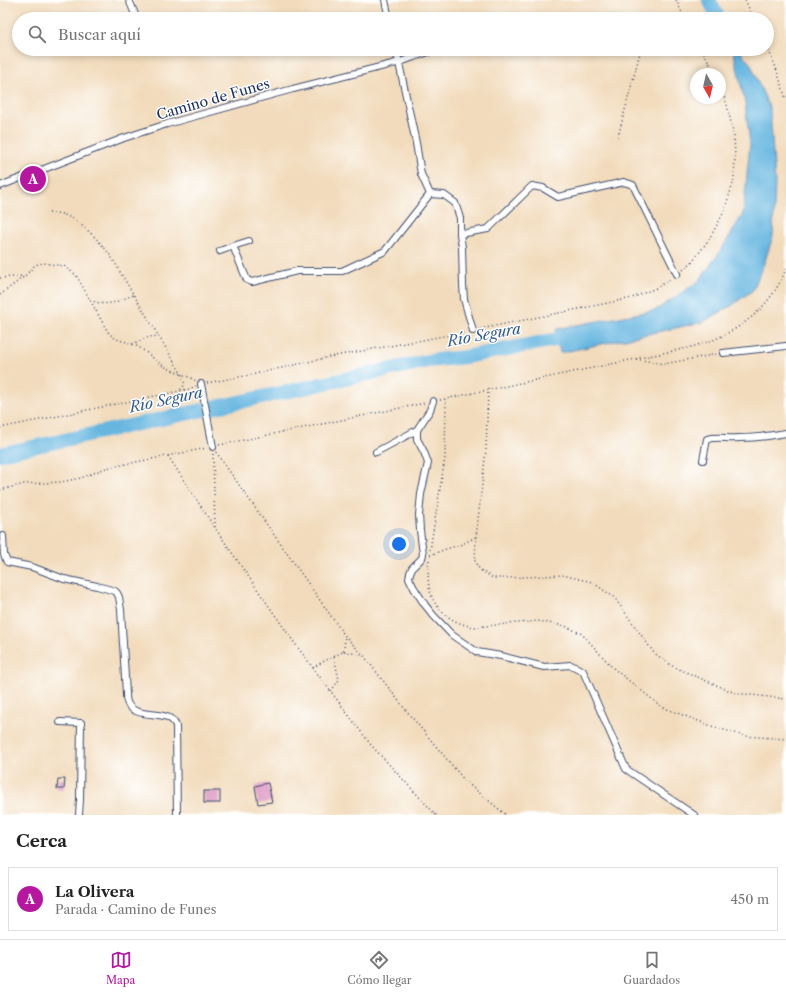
<!DOCTYPE html>
<html lang="es">
<head>
<meta charset="utf-8">
<style>
  body { margin:0; font-family:"Libre Caslon Text",serif; background:#f6f6f6; color:#222 }
  .compass { position:absolute; left:690px; top:68px; width:36px; height:36px; border-radius:50%; background:#fff; box-shadow:0 2px 6px #0003; rotate:172deg }
  .you { position:absolute; left:399px; top:544px; width:14px; height:14px; margin:-10px; border:3px solid #fff; border-radius:50%; background:#1a73e8; box-shadow:0 0 0 6px #1a73e833 }
  .badge { display:grid; place-items:center; width:26px; height:26px; border-radius:50%; background:#b5179e; color:#fff; font-size:13px; font-weight:700 }
  .pin { position:absolute; translate:-50% -50%; border:2px solid #fff; box-shadow:0 1px 4px #0006 }
  .list { margin:0; padding:0; list-style:none }
  h2 { display:flex; justify-content:space-between; align-items:center; height:52px; margin:0; padding:0 16px; font-size:17px }
  h2 small { font-size:13px; font-weight:400; color:#767676 }
  .list li { display:grid; grid-template-columns:26px 1fr auto; gap:12px; align-items:center; box-sizing:border-box; height:64px; margin:0 8px 8px; padding:0 8px; border:1px solid #e0e0e0; border-radius:0px }
  .list b { display:block; font-size:15px; white-space:nowrap }
  .list p { margin:0; font-size:13px; white-space:nowrap; color:#767676 }
  .list em { font-size:13px; font-style:normal; color:#767676 }
  .icon { flex:none; width:22px; height:22px; fill:none; stroke:currentColor; stroke-width:2; stroke-linecap:round; stroke-linejoin:round }
  .map { position:relative; flex:none; width:786px; height:815px; overflow:hidden }
  .search { position:absolute; background:#fff; box-shadow:0 2px 6px #0003; left:12px; right:12px; top:12px; height:44px; display:flex; align-items:center; gap:10px; box-sizing:border-box; padding:0 14px; border-radius:22px; color:#767676; font-size:15px }
  .sheet { height:124px; background:#fff }
  nav { display:flex; justify-content:space-around; align-items:center; box-sizing:border-box; height:56px; border-top:1px solid #e0e0e0; background:#fff; font-size:11px; color:#767676 }
  nav a { display:grid; justify-items:center; gap:2px }
  nav .on { color:#b5179e }
  .map>svg:first-child { display:block }
</style>
</head>
<body>
<div class="map">
<svg width="786" height="815" viewBox="0 0 786 815">
  <rect width="100%" height="100%" fill="#fff"/>
  <filter id="ink" filterUnits="userSpaceOnUse"><feTurbulence type="fractalNoise" baseFrequency=".025" numOctaves="2"/><feDisplacementMap in="SourceGraphic" scale="8" xChannelSelector="R" yChannelSelector="G"/><feConvolveMatrix kernelMatrix="1 2 1 2 8 2 1 2 1" color-interpolation-filters="sRGB"/></filter>
  <filter id="wash" filterUnits="userSpaceOnUse"><feTurbulence type="fractalNoise" baseFrequency=".012" numOctaves="4" result="noise"/><feDisplacementMap in="SourceGraphic" scale="16" xChannelSelector="R" yChannelSelector="G"/><feGaussianBlur stdDeviation="0.9" result="paint"/><feColorMatrix in="noise" values="0 0 0 0 0 0 0 0 0 0 0 0 0 0 0 0 0 1.4 0 .05"/><feComposite in="paint" operator="in"/></filter>
  <g filter="url(#wash)">
    <rect width="100%" height="100%" fill="#f2dbbc"/>
    <path fill="#66b6e0" stroke="#40729f" d="M733,49H738L750,63L770,109L775,182L773,236L765,261L753,290L731,306L703,322L560,353L556,329L656,310L699,281L723,247L743,214L750,144L745,103Z"/>
    <g fill="none" stroke-linecap="round" stroke-linejoin="round">
      <g stroke="#66b6e0" stroke-width="14">
        <path d="M709,0L719,19"/>
        <path d="M0,454L428,361L465,357L575,336"/>
      </g>
    </g>
    <g id="blocks">
      <g fill="#dd96c3">
        <path d="M58,779H65L64,789H57Z"/>
        <path d="M268,783L272,802L258,804L255,786Z"/>
        <rect x="204" y="791" width="16" height="12"/>
      </g>
    </g>
  </g>
  <g filter="url(#ink)">
    <use href="#blocks" fill-opacity="0" stroke="#3b496c" stroke-width="1"/>
    <g fill="none" stroke-linecap="round" stroke-linejoin="round">
      <defs>
        <g id="minor">
          <path d="M129,0L137,19"/>
          <path d="M385,0L389,19"/>
          <path d="M159,19L164,17"/>
          <path d="M396,49L416,143L421,174L430,194L444,195L455,203L460,218V234L462,247L463,285L464,299L473,331"/>
          <path d="M0,186L124,138L167,124L293,89L400,62L437,49"/>
          <path d="M460,234L488,229L532,186L543,188L558,197L624,182L633,185L677,274"/>
          <path d="M233,246L247,280L252,282L297,271H342L385,251L430,194"/>
          <path d="M220,251L233,246L249,241"/>
          <path d="M723,353L786,346"/>
          <path d="M201,384L213,447"/>
          <path d="M417,430V439L424,452L428,463L421,494L419,515L420,530L423,554L422,558L412,568L410,573L409,578L414,588L425,605L433,615L452,635L477,652L501,656L544,667L571,665L583,671L626,769L694,815"/>
          <path d="M376,452L417,430L430,410L433,401"/>
          <path d="M703,460L707,439C717,436 728,439 739,438C755,438 770,436 786,433"/>
          <path d="M3,536L4,555L7,562L32,567L64,579L97,586L115,591L117,593L119,597L121,610L126,694C126,698 126,701 128,704C137,721 169,707 176,726L177,815"/>
          <path d="M60,722L81,723L80,800L79,815"/>
        </g>
      </defs>
      <use href="#minor" stroke="#3b496c" stroke-width="8"/>
      <g stroke="#3b496c" stroke-width="1.5" stroke-dasharray="1 3" stroke-linecap="butt">
        <path d="M676,0L685,19"/>
        <path d="M745,0L754,19"/>
        <path d="M767,47L775,65L786,99"/>
        <path d="M702,49L715,74"/>
        <path d="M618,137L641,49"/>
        <path d="M49,213C54,213 58,213 62,214C80,220 102,243 112,258C115,262 117,267 120,272L181,373C184,380 187,385 180,390"/>
        <path d="M683,270L692,262L708,241L724,212L734,180L735,157L734,136L727,105L720,85"/>
        <path d="M0,278L24,276"/>
        <path d="M0,295L25,276L35,265L43,263L64,266L76,275L108,332C117,342 121,339 132,344C143,348 152,358 162,365C173,372 185,374 196,381"/>
        <path d="M90,300C109,308 116,301 134,295"/>
        <path d="M480,329L632,298L656,288L672,278"/>
        <path d="M132,344L149,337L159,336"/>
        <path d="M636,359L664,364L717,354"/>
        <path d="M207,383L255,374L329,357L466,332"/>
        <path d="M488,389L486,450L476,537L475,562L480,570L493,578H506L562,575L592,582L614,597L654,653L674,667L735,693L786,699"/>
        <path d="M440,400L692,347C702,343 713,341 722,336C752,321 773,301 786,269"/>
        <path d="M0,428L189,389L196,386"/>
        <path d="M219,445L425,403"/>
        <path d="M216,452L345,636L364,656L405,709L465,781L506,815"/>
        <path d="M213,454L215,528L293,641L371,745L436,815"/>
        <path d="M168,456L215,528"/>
        <path d="M0,490L24,484L61,482L81,478L106,468L207,448"/>
        <path d="M430,550L445,458L446,399"/>
        <path d="M430,555L446,549L460,545L476,537"/>
        <path d="M429,560C428,572 427,586 432,597C440,615 457,625 476,627L538,621L565,626L582,634L613,668L662,707L714,727L745,736L786,739"/>
        <path d="M344,651L345,636"/>
        <path d="M313,668C322,661 334,657 344,651L364,656"/>
        <path d="M331,691L339,680L334,657"/>
      </g>
      <use href="#minor" stroke="#fff" stroke-width="6"/>
    </g>
  </g>
  <g text-anchor="middle" stroke-width="3" stroke-linejoin="round" paint-order="stroke">
    <g font-size="14" fill="#1b2f5e" stroke="#fff">
      <text transform="translate(213 99) rotate(-16)" y="5">Camino de Funes</text>
    </g>
    <g font-size="15" font-style="italic" fill="#355e8c" stroke="#fff">
      <text transform="translate(484 335) rotate(-10)" y="5">Río Segura</text>
      <text transform="translate(166 400) rotate(-12)" y="5">Río Segura</text>
    </g>
  </g>
</svg>
<svg class="compass" viewBox="-18 -18 36 36"><path d="M0-13l5 13h-10z" fill="#e53935"/><path d="M0 13l5-13h-10z" fill="#767676"/></svg>
<div class="you"></div>
<div class="pin badge" style="left:33px;top:179px">A</div>
<div class="search"><svg class="icon" aria-label="search" viewBox="0 0 24 24"><circle cx="10" cy="10" r="6"/><path d="M15 15l6 6"/></svg>Buscar aquí</div>
</div>
<section class="sheet">
<h2>Cerca<small></small></h2>
<ul class="list">
<li><span class="badge">A</span><div><b>La Olivera</b><p>Parada · Camino de Funes</p></div><em>450 m</em></li>
</ul>
</section>
<nav>
<a class="on"><svg class="icon" aria-label="map" viewBox="0 0 24 24"><path d="M3 6l6-2 6 2 6-2v14l-6 2-6-2-6 2zM9 4v14M15 6v14"/></svg>Mapa</a>
<a><svg class="icon" aria-label="directions" viewBox="0 0 24 24"><path d="M12 3l9 9-9 9-9-9zM9 14v-3h6M13 9l2 2-2 2"/></svg>Cómo llegar</a>
<a><svg class="icon" aria-label="saved" viewBox="0 0 24 24"><path d="M7 4h10v16l-5-4-5 4z"/></svg>Guardados</a>
</nav>
</body>
</html>
